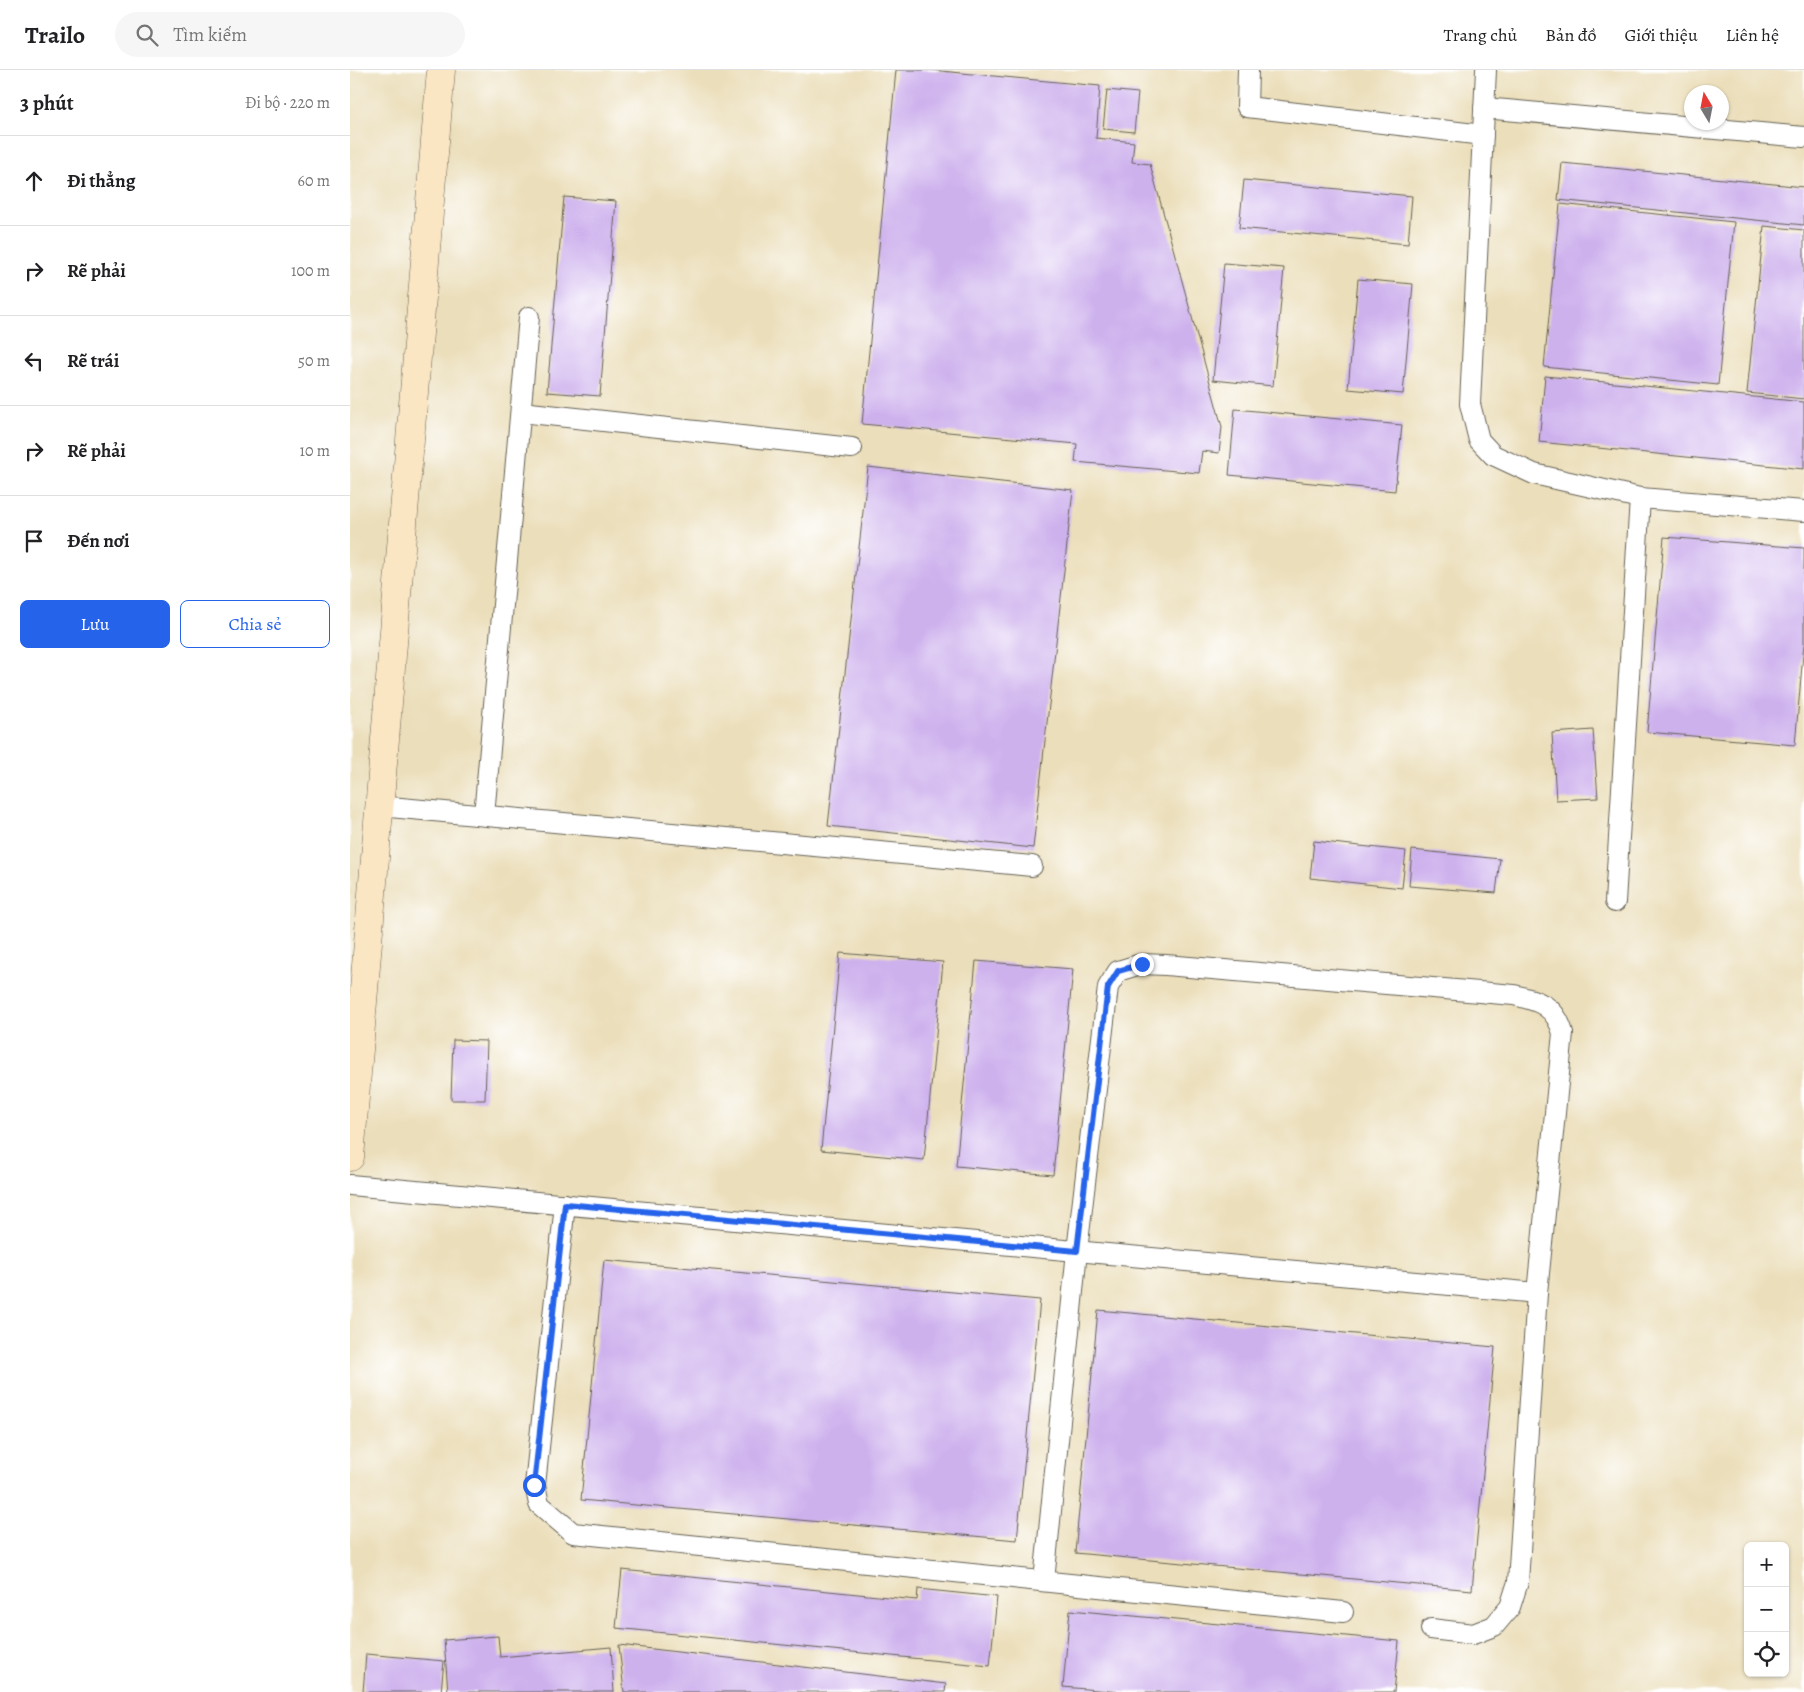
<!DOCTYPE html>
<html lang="vi">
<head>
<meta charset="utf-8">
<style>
  body { margin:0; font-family:Alegreya,serif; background:#f6f6f6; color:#202124 }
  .controls { position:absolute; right:15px; bottom:15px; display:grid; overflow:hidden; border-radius:8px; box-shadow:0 1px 4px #0004 }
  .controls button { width:45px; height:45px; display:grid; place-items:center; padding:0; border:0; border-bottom:1px solid #e0e0e0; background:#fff; color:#202124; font:25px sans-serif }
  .compass { position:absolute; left:1334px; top:15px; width:45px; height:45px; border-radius:50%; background:#fff; box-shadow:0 1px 4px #0004; rotate:350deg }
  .stop { position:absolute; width:15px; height:15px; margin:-11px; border:4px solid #2563eb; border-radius:50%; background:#fff }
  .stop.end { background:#2563eb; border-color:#fff; box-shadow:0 1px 5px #0008 }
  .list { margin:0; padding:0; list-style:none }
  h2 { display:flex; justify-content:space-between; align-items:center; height:65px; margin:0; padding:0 20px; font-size:21px }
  h2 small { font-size:16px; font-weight:400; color:#757577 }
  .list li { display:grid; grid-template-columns:32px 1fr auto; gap:15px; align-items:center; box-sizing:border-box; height:90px; padding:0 20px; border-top:1px solid #e0e0e0 }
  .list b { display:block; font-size:19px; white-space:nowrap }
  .list em { font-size:16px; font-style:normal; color:#757577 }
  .actions { display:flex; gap:10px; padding:15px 20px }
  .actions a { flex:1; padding:11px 0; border:1px solid #2563eb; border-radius:8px; text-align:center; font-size:18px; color:#2563eb }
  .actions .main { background:#2563eb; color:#fff }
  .icon { flex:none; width:28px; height:28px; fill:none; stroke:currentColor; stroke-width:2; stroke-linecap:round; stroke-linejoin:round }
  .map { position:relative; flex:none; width:1454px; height:1622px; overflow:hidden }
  header { display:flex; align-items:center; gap:30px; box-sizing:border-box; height:70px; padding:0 25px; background:#fff; border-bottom:1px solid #e0e0e0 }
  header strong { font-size:24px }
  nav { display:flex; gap:28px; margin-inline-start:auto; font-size:18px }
  .search { width:350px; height:45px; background:#f6f6f6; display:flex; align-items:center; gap:12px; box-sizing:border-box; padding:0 18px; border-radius:28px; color:#757577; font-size:19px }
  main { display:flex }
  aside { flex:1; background:#fff }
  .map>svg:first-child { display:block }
</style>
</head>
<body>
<header>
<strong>Trailo</strong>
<div class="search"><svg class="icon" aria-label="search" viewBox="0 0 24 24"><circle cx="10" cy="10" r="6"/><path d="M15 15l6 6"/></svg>Tìm kiếm</div>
<nav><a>Trang chủ</a><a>Bản đồ</a><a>Giới thiệu</a><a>Liên hệ</a></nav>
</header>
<main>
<aside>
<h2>3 phút<small>Đi bộ · 220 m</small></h2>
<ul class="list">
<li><svg class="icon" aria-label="ahead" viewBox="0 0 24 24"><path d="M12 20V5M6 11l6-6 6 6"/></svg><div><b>Đi thẳng</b></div><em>60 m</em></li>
<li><svg class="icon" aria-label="right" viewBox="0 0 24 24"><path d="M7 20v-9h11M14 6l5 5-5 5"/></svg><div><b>Rẽ phải</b></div><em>100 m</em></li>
<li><svg class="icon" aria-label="left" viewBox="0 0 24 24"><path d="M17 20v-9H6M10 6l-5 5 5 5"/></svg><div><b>Rẽ trái</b></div><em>50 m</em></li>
<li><svg class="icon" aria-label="right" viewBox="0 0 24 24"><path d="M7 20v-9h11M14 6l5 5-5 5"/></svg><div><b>Rẽ phải</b></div><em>10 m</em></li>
<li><svg class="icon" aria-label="arrive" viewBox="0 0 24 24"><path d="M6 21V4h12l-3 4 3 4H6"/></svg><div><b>Đến nơi</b></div></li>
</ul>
<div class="actions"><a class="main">Lưu</a><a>Chia sẻ</a></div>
</aside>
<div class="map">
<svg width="1454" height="1622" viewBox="0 0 1454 1622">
  <rect width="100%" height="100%" fill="#fff"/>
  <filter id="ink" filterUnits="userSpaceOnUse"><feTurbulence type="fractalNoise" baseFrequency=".02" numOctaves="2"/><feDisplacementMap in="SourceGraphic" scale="10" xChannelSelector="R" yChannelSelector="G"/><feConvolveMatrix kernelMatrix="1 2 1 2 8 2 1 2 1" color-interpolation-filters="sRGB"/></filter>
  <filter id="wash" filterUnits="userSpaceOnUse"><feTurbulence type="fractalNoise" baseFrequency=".0096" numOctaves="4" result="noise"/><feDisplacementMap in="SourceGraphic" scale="20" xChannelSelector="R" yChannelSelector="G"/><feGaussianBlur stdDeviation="1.12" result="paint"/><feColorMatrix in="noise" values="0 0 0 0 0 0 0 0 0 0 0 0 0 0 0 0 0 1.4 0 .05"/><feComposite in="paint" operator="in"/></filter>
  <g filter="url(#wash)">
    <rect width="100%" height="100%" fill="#ebdeba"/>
    <g id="blocks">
      <g fill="#cdb1ed">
        <path d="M546,0H580L750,16L746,68L784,72L782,92L800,94L872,357L869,383L852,381L849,403L725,392L727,374L512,354Z"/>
        <path d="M757,20L788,23L784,62L753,59Z"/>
        <path d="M1212,93L1454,117V155L1208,130Z"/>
        <path d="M894,110L1062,126L1058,174L889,158Z"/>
        <path d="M214,127L266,131L250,326L197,322Z"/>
        <path d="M1210,134L1384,152L1368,315L1194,297Z"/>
        <path d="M1414,156L1454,160V329L1397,323Z"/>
        <path d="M874,193L934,198L923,316L863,310Z"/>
        <path d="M1008,209L1063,214L1053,324L998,319Z"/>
        <path d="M1195,306L1454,332V399L1189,372Z"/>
        <path d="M885,339L1052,355L1045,421L879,405Z"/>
        <path d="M518,397L723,420L683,778L478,756Z"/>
        <path d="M1314,467L1454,478V573L1445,675L1297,662Z"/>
        <path d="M1243,660L1248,728L1206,730L1202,663Z"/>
        <path d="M964,771L1056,781L1052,818L960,808Z"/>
        <path d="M1062,780L1150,789L1146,823L1059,816Z"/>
        <path d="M490,883L593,892L574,1090L471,1080Z"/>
        <path d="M626,891L723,899L703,1105L606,1096Z"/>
        <path d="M103,970L137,971L135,1030H101Z"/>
        <path d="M254,1190L690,1230L667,1470L231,1430Z"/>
        <path d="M748,1240L1145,1277L1122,1520L725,1483Z"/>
        <path d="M272,1500L567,1530L568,1519L647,1527L640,1596L266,1558Z"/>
        <path d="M720,1540L1049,1571L1044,1622H770L713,1617Z"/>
        <path d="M148,1566L150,1587L261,1577L264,1622H98L94,1570Z"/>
        <path d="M269,1575L596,1614L595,1622H274Z"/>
        <path d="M16,1584L94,1591L91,1622H13Z"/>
      </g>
    </g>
  </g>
  <g filter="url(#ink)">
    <use href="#blocks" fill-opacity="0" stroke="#646053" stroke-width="1"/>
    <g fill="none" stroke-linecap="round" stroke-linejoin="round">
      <defs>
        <g id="lane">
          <path d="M898,0L897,37L1133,65"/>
          <path d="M1136,0L1120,334L1129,370L1143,385L1184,404L1290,428L1454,441"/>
          <path d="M1134,38L1454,67"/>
          <path d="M171,342L502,378"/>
          <path d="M29,736L682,796"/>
          <path d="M134,745L179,247"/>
          <path d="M1265,832L1290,428"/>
          <path d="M0,1115L1187,1223"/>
          <path d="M215,1134L185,1415L189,1434L223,1463L993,1542"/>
          <path d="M694,1511L727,1181L758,917L768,901L791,894L816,895L1164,925C1189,931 1205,935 1213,963L1187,1223L1168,1512L1160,1537L1144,1556L1123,1564L1081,1559"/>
        </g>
        <path id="secondary" d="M0,1087L91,0"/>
      </defs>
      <use href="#lane" stroke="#646053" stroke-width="22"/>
      <use href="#secondary" stroke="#646053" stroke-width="29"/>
      <use href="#lane" stroke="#fff" stroke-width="20"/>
      <use href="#secondary" stroke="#fbe6c4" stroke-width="28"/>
    </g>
  </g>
  <g fill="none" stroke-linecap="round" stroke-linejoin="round" filter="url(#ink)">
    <path stroke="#2563eb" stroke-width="6" d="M184,1415L215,1134L727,1181L758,917L768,901L792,894"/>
  </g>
</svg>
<div class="controls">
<button>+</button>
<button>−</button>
<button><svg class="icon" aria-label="locate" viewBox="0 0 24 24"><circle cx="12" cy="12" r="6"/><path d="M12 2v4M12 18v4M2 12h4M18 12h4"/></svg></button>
</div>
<svg class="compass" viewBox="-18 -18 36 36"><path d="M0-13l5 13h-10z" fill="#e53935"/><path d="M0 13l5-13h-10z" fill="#757577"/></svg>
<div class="stop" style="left:184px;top:1415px"></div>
<div class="stop end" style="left:792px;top:894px"></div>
</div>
</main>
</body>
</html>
